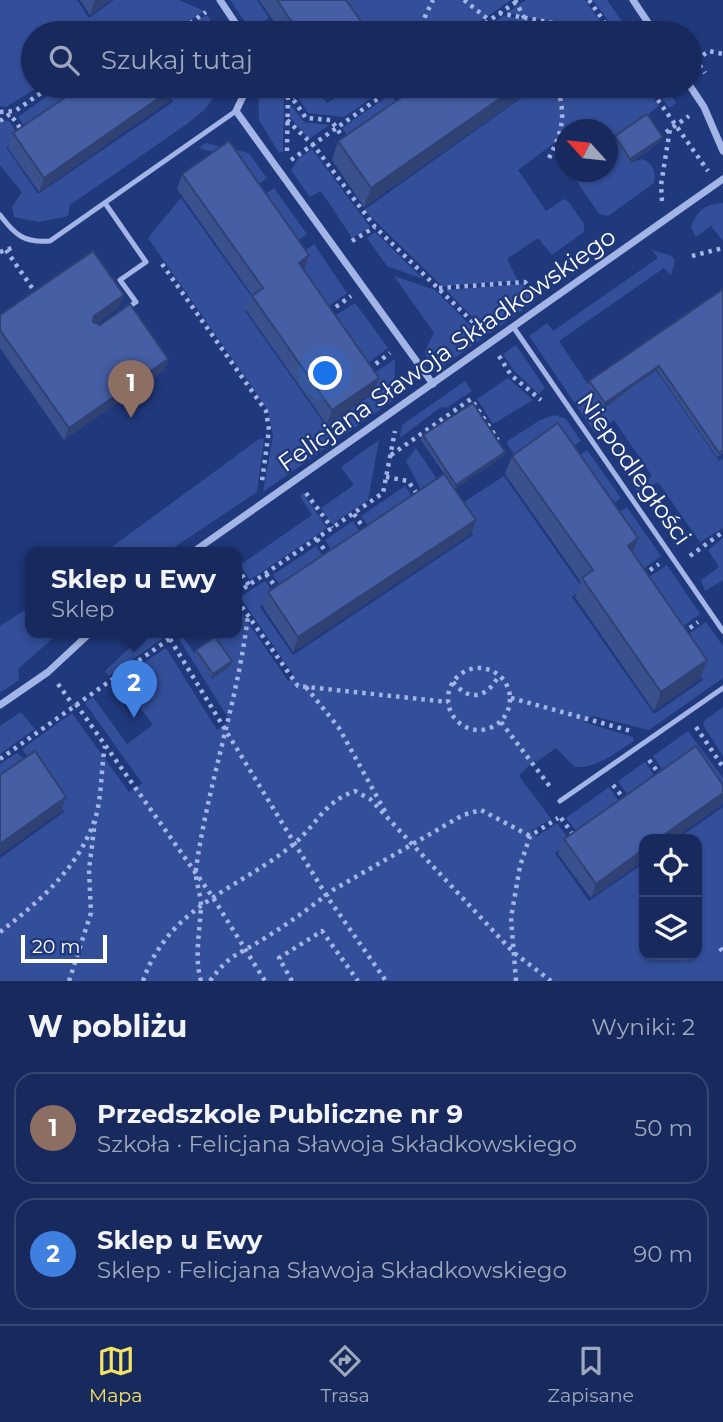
<!DOCTYPE html>
<html lang="pl">
<head>
<meta charset="utf-8">
<style>
  body { margin:0; font-family:Montserrat,sans-serif; background:#213263; color:#f1f3f6 }
  .controls { position:absolute; right:21px; bottom:21px; display:grid; overflow:hidden; border-radius:14px; box-shadow:0 2px 5px #0004 }
  .controls button { width:63px; height:63px; display:grid; place-items:center; padding:0; border:0; border-bottom:2px solid #364672; background:#182a5d; color:#f1f3f6; font:35px sans-serif }
  .compass { position:absolute; left:555px; top:119px; width:63px; height:63px; border-radius:50%; background:#182a5d; box-shadow:0 2px 5px #0004; rotate:297deg }
  .scale { position:absolute; left:21px; bottom:18px; width:86px; box-sizing:border-box; padding-left:7px; border:4px solid #fff; border-top:0; font-size:19px; line-height:24px; white-space:nowrap; color:#fff; -webkit-text-stroke:5px #20387c; paint-order:stroke }
  .you { position:absolute; left:326px; top:374px; width:24px; height:24px; margin:-18px; border:5px solid #fff; border-radius:50%; background:#1a73e8; box-shadow:0 0 0 10px #1a73e833 }
  .badge { display:grid; place-items:center; width:46px; height:46px; border-radius:50%; background:#f3e464; color:#fff; font-size:23px; font-weight:700 }
  .pin { position:absolute; translate:-50% -58px; filter:drop-shadow(0 2px 4px #0008) }
  .pin::after { content:''; position:absolute; top:37px; width:24px; height:21px; background:inherit; clip-path:polygon(0 0,100% 0,50% 100%) }
  .popup { position:absolute; left:25px; top:547px; width:217px; height:91px; box-sizing:border-box; display:grid; place-content:center; border-radius:14px; background:#182a5d; filter:drop-shadow(0 2px 5px #0005); font-size:23px; white-space:nowrap; color:#9fa7bc }
  .popup b { font-size:26px; color:#f1f3f6 }
  .popup::after { content:''; position:absolute; left:50%; top:100%; margin-left:-14px; border:14px solid transparent; border-top-color:#182a5d }
  .list { margin:0; padding:0; list-style:none }
  h2 { display:flex; justify-content:space-between; align-items:center; height:91px; margin:0; padding:0 28px; font-size:30px }
  h2 small { font-size:23px; font-weight:400; color:#9fa7bc }
  .list li { display:grid; grid-template-columns:46px 1fr auto; gap:21px; align-items:center; box-sizing:border-box; height:112px; margin:0 14px 14px; padding:0 14px; border:2px solid #364672; border-radius:21px }
  .list b { display:block; font-size:26px; white-space:nowrap }
  .list p { margin:0; font-size:23px; white-space:nowrap; color:#9fa7bc }
  .list em { font-size:23px; font-style:normal; color:#9fa7bc }
  .icon { flex:none; width:38px; height:38px; fill:none; stroke:currentColor; stroke-width:2; stroke-linecap:round; stroke-linejoin:round }
  .map { position:relative; flex:none; width:723px; height:981px; overflow:hidden }
  .search { position:absolute; background:#182a5d; box-shadow:0 2px 5px #0004; left:21px; right:21px; top:21px; height:77px; display:flex; align-items:center; gap:18px; box-sizing:border-box; padding:0 24px; border-radius:38px; color:#9fa7bc; font-size:26px }
  .sheet { height:343px; background:#182a5d }
  nav { display:flex; justify-content:space-around; align-items:center; box-sizing:border-box; height:98px; border-top:2px solid #364672; background:#182a5d; font-size:19px; color:#9fa7bc }
  nav a { display:grid; justify-items:center; gap:4px }
  nav .on { color:#f3e464 }
  .map>svg:first-child { display:block }
</style>
</head>
<body>
<div class="map">
<svg width="723" height="981" viewBox="0 0 723 981">
  <rect width="100%" height="100%" fill="#20387c"/>
  <g fill="#334f9a">
    <path d="M0,0H77L89,18L114,0H179L204,11C170,34 165,38 123,28L113,33H33V86H40L6,107L0,106Z"/>
    <path d="M230,0H257L269,18L251,30Z"/>
    <path d="M331,0H511L464,33H354Z"/>
    <path d="M526,0H585L608,32L507,13Z"/>
    <path d="M593,0H607L630,33H617Z"/>
    <path d="M207,15L219,33H180Z"/>
    <path d="M503,16L566,27L565,32L570,33H478Z"/>
    <path d="M61,86L72,101L28,131L18,117Z"/>
    <path d="M163,86H223L204,110L187,124L70,205L68,216L39,222L14,217L12,207L22,192L0,165V121H9L20,137L6,147L38,194L173,102Z"/>
    <path d="M258,86H277L284,95L283,152L279,153L259,120Z"/>
    <path d="M352,86H389L344,117L308,113L299,99L316,87L327,103Z"/>
    <path d="M538,86H645L659,106L613,140L629,163L642,159C654,164 656,172 654,183L608,216L599,214L576,180L584,172H608V130H566L565,135L518,170L546,211L564,199L568,201L584,224V232L552,255L538,238L507,259L518,281L442,286L364,210Z"/>
    <path d="M653,86H665L676,103L669,108Z"/>
    <path d="M391,94L402,109L353,143L342,128Z"/>
    <path d="M290,104L304,122L329,125L309,139L290,118Z"/>
    <path d="M206,143L249,153L267,178L249,191L224,155L199,148Z"/>
    <path d="M312,149L370,227L352,238L321,191L310,197L291,170L298,159Z"/>
    <path d="M274,188L307,234L289,247L256,201Z"/>
    <path d="M181,198L256,303L245,311L326,426L374,393L365,379L395,359L394,400L263,492L273,436L268,410L148,238Z"/>
    <path d="M723,203V241L711,226L696,237L691,228C696,211 705,204 723,203Z"/>
    <path d="M375,232L423,279L387,266L367,238Z"/>
    <path d="M314,244L347,293L319,313L294,278L305,270L296,257Z"/>
    <path d="M652,250L672,256L675,261L671,275L664,268L559,341L604,408L626,392L610,368L640,347L719,461L723,459V528L700,542L658,482L638,494L635,488L652,476L614,420L595,433L529,336L547,323L553,331L658,258Z"/>
    <path d="M394,276L435,290L483,338L443,366L428,363L425,351L434,333Z"/>
    <path d="M523,284L534,302L489,334L446,290Z"/>
    <path d="M355,303L388,348L359,370L325,322Z"/>
    <path d="M516,345L545,388L539,394L514,371L503,354Z"/>
    <path d="M508,378L533,400L493,424L477,399Z"/>
    <path d="M465,381L472,391L446,408L441,407L400,438L402,425Z"/>
    <path d="M555,415L566,419L581,441L562,454L519,462L506,442L540,420Z"/>
    <path d="M259,439H264L257,492L167,552H105Z"/>
    <path d="M379,440L368,500L332,524L321,508L354,485L341,467Z"/>
    <path d="M416,448L441,485L424,496L406,461Z"/>
    <path d="M587,450L621,498L602,511L568,463Z"/>
    <path d="M504,476L583,589L572,597L654,714L703,680L677,642L706,622L723,646V678L649,730L593,716L584,722L633,737L634,741C616,752 597,769 575,767L556,748L536,762L534,760L519,776L551,819L531,831L536,837L557,823L571,842L555,853L589,901L644,863V955H697V839H677L723,807V981H0V858L64,812L30,763L0,783V764L17,753L25,760L28,757L22,749L72,713L129,792L142,783L85,703L93,697L127,744L153,725L119,679L166,648L217,730L230,721L179,639L183,637L212,679L230,665L208,632H237V606L288,681L294,676L240,597L265,581L276,596L260,607L293,655L473,535L455,508Z"/>
    <path d="M405,486L416,502L372,531L361,516Z"/>
    <path d="M303,493L327,528L250,580L240,565L312,515L300,496Z"/>
    <path d="M627,507L661,556L632,577L608,520Z"/>
    <path d="M353,521L363,537L335,556L325,540Z"/>
    <path d="M723,538V580L705,591L701,580L719,567L708,550Z"/>
    <path d="M316,546L327,562L284,591L273,575Z"/>
    <path d="M667,565L700,614L672,634L637,585Z"/>
    <path d="M31,606V632H60L18,669L19,680L0,693V626Z"/>
    <path d="M146,632H172L109,676L105,671Z"/>
    <path d="M723,707V756L703,725L705,720Z"/>
    <path d="M21,712L35,729L0,754V726Z"/>
    <path d="M688,731L723,778V804L691,759L666,775L653,756Z"/>
    <path d="M645,762L658,781L631,800L618,781Z"/>
    <path d="M609,787L622,806L580,836L566,818Z"/>
  </g>
  <g fill="none" stroke-linecap="round" stroke-linejoin="round">
    <g stroke="#a3b5e6" stroke-width="4.5" stroke-dasharray="3.5 5" stroke-linecap="butt">
      <path d="M464,0L489,20"/>
      <path d="M515,0L532,33"/>
      <path d="M589,0L612,33"/>
      <path d="M499,13L607,33"/>
      <path d="M672,24L678,33"/>
      <path d="M176,33L206,12"/>
      <path d="M260,33L275,23"/>
      <path d="M417,33L433,0"/>
      <path d="M471,33L519,0"/>
      <path d="M690,51L705,73"/>
      <path d="M696,60L709,51L723,54"/>
      <path d="M67,86L75,96"/>
      <path d="M284,86L306,118L331,120L346,142"/>
      <path d="M648,86L708,171"/>
      <path d="M393,88L403,101"/>
      <path d="M292,97L309,86"/>
      <path d="M0,112L15,111L51,86"/>
      <path d="M287,120L315,147L375,227L480,329"/>
      <path d="M0,121L10,114L23,132"/>
      <path d="M659,137L689,116"/>
      <path d="M287,151L288,93"/>
      <path d="M549,158C563,130 566,116 557,86"/>
      <path d="M291,160L396,86"/>
      <path d="M662,201L661,185L670,129"/>
      <path d="M352,241L375,227"/>
      <path d="M6,250L37,295"/>
      <path d="M0,252L12,248"/>
      <path d="M692,256L723,248"/>
      <path d="M162,264L266,411L269,430L262,481"/>
      <path d="M439,288L525,282L532,292"/>
      <path d="M329,312L351,296"/>
      <path d="M499,356L511,375L541,400"/>
      <path d="M369,369L390,353"/>
      <path d="M391,455L471,399L498,440"/>
      <path d="M386,477L408,481L419,497"/>
      <path d="M306,493L332,528"/>
      <path d="M354,514L367,533"/>
      <path d="M317,539L330,558"/>
      <path d="M690,556L723,532"/>
      <path d="M237,568L249,585"/>
      <path d="M266,574L278,590"/>
      <path d="M643,575L659,564"/>
      <path d="M237,593L383,493L395,431"/>
      <path d="M237,600L298,686L448,702"/>
      <path d="M683,633L698,622"/>
      <path d="M170,639L326,895L386,981"/>
      <circle cx="479" cy="699" r="31"/>
      <path d="M453,682C470,703 488,697 499,675"/>
      <path d="M58,684L73,705"/>
      <path d="M306,687L339,728L387,815"/>
      <path d="M511,698L631,731"/>
      <path d="M76,704L212,896L265,981"/>
      <path d="M501,722L551,788"/>
      <path d="M696,727L723,767"/>
      <path d="M0,759L179,632"/>
      <path d="M649,760L660,775"/>
      <path d="M613,785L625,800"/>
      <path d="M561,818L574,836"/>
      <path d="M0,932C40,901 80,867 96,816C102,794 101,768 105,746"/>
      <path d="M720,948L723,952"/>
      <path d="M69,981L91,913L89,870L95,821"/>
      <path d="M143,981C169,905 240,889 295,843C318,823 324,802 355,791L370,799L513,952L551,981"/>
      <path d="M201,981C194,956 200,932 201,906C201,894 195,881 196,869C208,783 238,701 248,615"/>
      <path d="M210,981C231,952 239,955 265,938C289,923 311,907 333,890L463,815L481,810L530,836"/>
      <path d="M292,981L279,958L322,931L358,981"/>
      <path d="M516,981L511,918L520,866L530,836L558,818"/>
    </g>
    <g stroke="#a3b5e6" stroke-width="5">
      <path d="M105,203L146,262L120,280L136,302L127,308"/>
      <path d="M0,215C15,235 24,243 50,241L236,111"/>
      <path d="M514,328L723,631"/>
      <path d="M560,801L723,688"/>
    </g>
    <g stroke="#a3b5e6" stroke-width="7">
      <path d="M220,0L242,33"/>
      <path d="M633,0L655,33"/>
      <path d="M248,86L236,111L433,384"/>
      <path d="M690,86L704,107L723,151"/>
      <path d="M193,552L723,179"/>
      <path d="M0,705L48,672L91,632"/>
    </g>
  </g>
  <g fill="#3b518d">
    <path d="M80,0H111L90,15Z"/>
    <path d="M259,0H346L369,33H282Z"/>
    <path d="M318,86H348L328,100Z"/>
    <path d="M418,86H537L364,207L332,160L338,141Z"/>
    <path d="M170,100L39,192L8,148L13,133Z"/>
    <path d="M615,136L661,141L629,164L613,140Z"/>
    <path d="M182,174L304,270L379,378L373,392L327,425L246,310L252,295L177,189Z"/>
    <path d="M723,289V453L717,457L657,370L604,407L588,385L589,381Z"/>
    <path d="M124,295L119,307L96,324L168,359L164,371L64,440L0,348V315Z"/>
    <path d="M423,435L505,452L504,456L454,489L471,534L293,652L263,607L268,592L452,485L421,440Z"/>
    <path d="M512,456L632,553L700,679L654,711L575,597L581,582L505,474Z"/>
    <path d="M196,650L232,661L230,666L212,678L194,654Z"/>
    <path d="M721,805L591,898L558,854L564,839Z"/>
  </g>
  <g fill="#304273">
    <path d="M95,0H111L90,15Z"/>
    <path d="M176,86L170,100L39,192L44,178Z"/>
    <path d="M333,86H348L328,100Z"/>
    <path d="M518,86H537L364,207L371,188Z"/>
    <path d="M663,137L661,141L629,164L630,159Z"/>
    <path d="M309,255L304,270L299,263Z"/>
    <path d="M124,295L119,307L90,328L94,316Z"/>
    <path d="M168,359L164,371L64,440L69,428Z"/>
    <path d="M659,366L657,370L604,407L605,403Z"/>
    <path d="M379,378L373,392L327,425L332,410Z"/>
    <path d="M505,452L504,456L454,489L456,485Z"/>
    <path d="M476,520L471,534L293,652L298,637Z"/>
    <path d="M638,538L631,557L628,546Z"/>
    <path d="M707,660L700,679L654,711L661,692Z"/>
    <path d="M232,661L230,666L212,678L213,674Z"/>
    <path d="M723,793V801L721,805L674,839H658Z"/>
    <path d="M66,797L61,812L0,855V844Z"/>
    <path d="M644,849V860L591,898L596,884Z"/>
  </g>
  <g fill="#455ea4" stroke="#304273" stroke-width="2">
    <path d="M277,0H346L369,33H299Z"/>
    <path d="M511,21L519,33H494Z"/>
    <path d="M82,86H176L44,178L13,133Z"/>
    <path d="M418,86H518L371,188L338,141Z"/>
    <path d="M647,114L663,137L630,159L615,136Z"/>
    <path d="M229,141L309,255L299,263L379,378L332,410L252,296L263,288L182,174Z"/>
    <path d="M93,251L124,295L94,316L93,322L100,325L130,304L168,359L69,428L0,330V315Z"/>
    <path d="M723,289V450L719,453L659,366L605,403L589,381Z"/>
    <path d="M473,403L505,452L456,485L423,435Z"/>
    <path d="M558,423L638,538L628,546L707,660L661,692L582,578L593,570L512,456Z"/>
    <path d="M444,474L476,520L298,637L268,592Z"/>
    <path d="M215,637L232,661L213,674L196,650Z"/>
    <path d="M696,746L723,785V793L658,839H644V849L596,884L564,839Z"/>
    <path d="M35,751L66,797L0,844V775Z"/>
  </g>
  <g text-anchor="middle" stroke-width="5" stroke-linejoin="round" paint-order="stroke">
    <g font-size="24" fill="#fff" stroke="#20387c">
      <text transform="translate(447 350) rotate(-35)" y="8">Felicjana Sławoja Składkowskiego</text>
      <text transform="translate(634 469) rotate(55)" y="8">Niepodległości</text>
    </g>
  </g>
</svg>
<div class="controls">
<button><svg class="icon" aria-label="locate" viewBox="0 0 24 24"><circle cx="12" cy="12" r="6"/><path d="M12 2v4M12 18v4M2 12h4M18 12h4"/></svg></button>
<button><svg class="icon" aria-label="layers" viewBox="0 0 24 24"><path d="M12 4l9 5-9 5-9-5zM3 14l9 5 9-5"/></svg></button>
</div>
<svg class="compass" viewBox="-18 -18 36 36"><path d="M0-13l5 13h-10z" fill="#e53935"/><path d="M0 13l5-13h-10z" fill="#9fa7bc"/></svg>
<div class="scale">20 m</div>
<div class="you"></div>
<div class="pin badge" style="left:131px;top:418px;background:#8d6e63">1</div>
<div class="pin badge" style="left:134px;top:718px;background:#3f7fe0">2</div>
<div class="popup"><b>Sklep u Ewy</b>Sklep</div>
<div class="search"><svg class="icon" aria-label="search" viewBox="0 0 24 24"><circle cx="10" cy="10" r="6"/><path d="M15 15l6 6"/></svg>Szukaj tutaj</div>
</div>
<section class="sheet">
<h2>W pobliżu<small>Wyniki: 2</small></h2>
<ul class="list">
<li><span class="badge" style="background:#8d6e63">1</span><div><b>Przedszkole Publiczne nr 9</b><p>Szkoła · Felicjana Sławoja Składkowskiego</p></div><em>50 m</em></li>
<li><span class="badge" style="background:#3f7fe0">2</span><div><b>Sklep u Ewy</b><p>Sklep · Felicjana Sławoja Składkowskiego</p></div><em>90 m</em></li>
</ul>
</section>
<nav>
<a class="on"><svg class="icon" aria-label="map" viewBox="0 0 24 24"><path d="M3 6l6-2 6 2 6-2v14l-6 2-6-2-6 2zM9 4v14M15 6v14"/></svg>Mapa</a>
<a><svg class="icon" aria-label="directions" viewBox="0 0 24 24"><path d="M12 3l9 9-9 9-9-9zM9 14v-3h6M13 9l2 2-2 2"/></svg>Trasa</a>
<a><svg class="icon" aria-label="saved" viewBox="0 0 24 24"><path d="M7 4h10v16l-5-4-5 4z"/></svg>Zapisane</a>
</nav>
</body>
</html>
